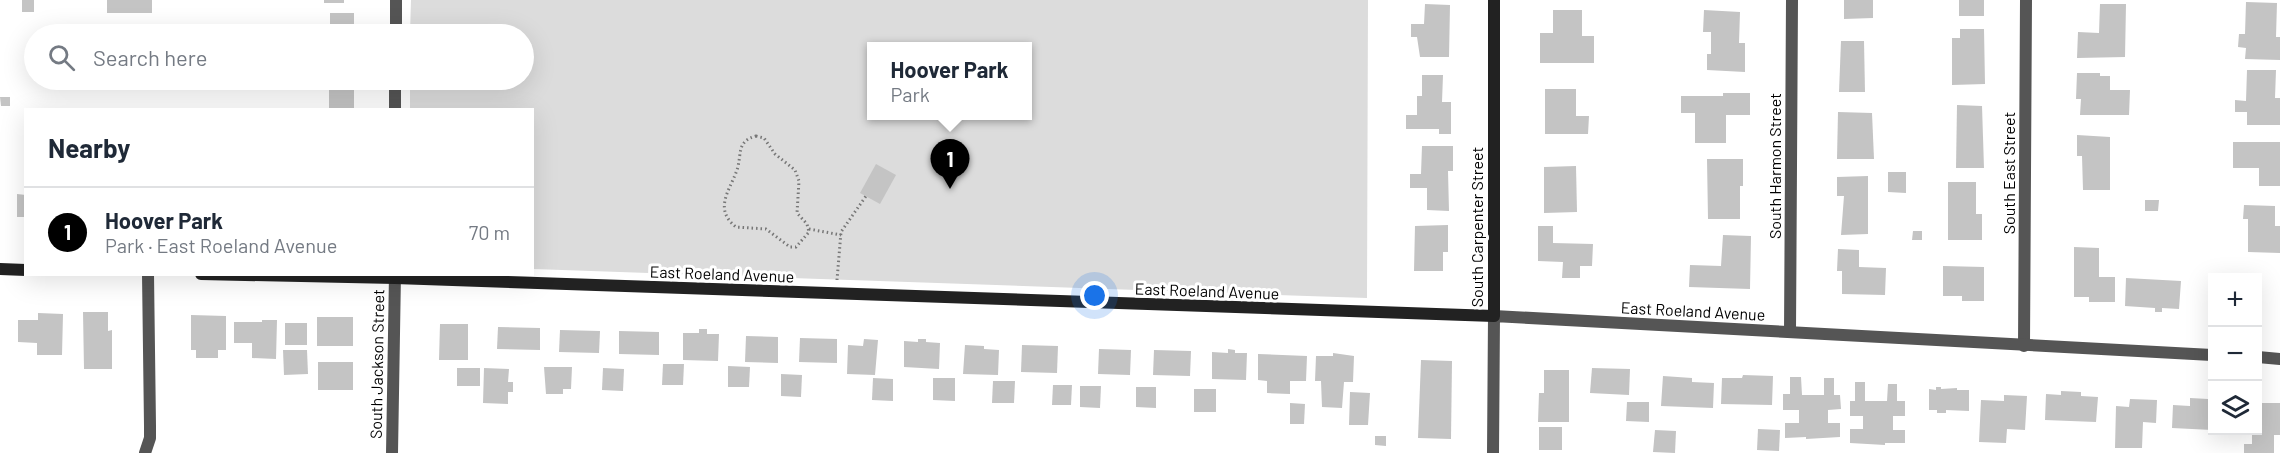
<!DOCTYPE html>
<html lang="en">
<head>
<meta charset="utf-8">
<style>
  body { margin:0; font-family:Barlow,sans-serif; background:#f2f2f3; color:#1f2937 }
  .controls { position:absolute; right:18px; bottom:18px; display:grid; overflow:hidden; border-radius:0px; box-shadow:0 6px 24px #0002 }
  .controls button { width:54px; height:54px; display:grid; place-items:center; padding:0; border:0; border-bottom:2px solid #e0e1e3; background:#fff; color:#1f2937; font:30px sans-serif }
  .you { position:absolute; left:1095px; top:296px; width:21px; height:21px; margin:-15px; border:4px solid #fff; border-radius:50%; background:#1a73e8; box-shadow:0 0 0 9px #1a73e833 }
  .badge { display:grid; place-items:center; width:39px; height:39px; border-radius:50%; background:#000; color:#fff; font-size:20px; font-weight:700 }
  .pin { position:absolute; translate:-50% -50px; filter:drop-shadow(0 2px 3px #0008) }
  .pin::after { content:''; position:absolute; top:32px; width:21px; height:18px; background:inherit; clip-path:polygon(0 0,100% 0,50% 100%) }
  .popup { position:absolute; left:867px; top:42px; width:165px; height:78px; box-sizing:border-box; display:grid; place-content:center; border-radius:0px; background:#fff; filter:drop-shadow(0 2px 4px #0005); font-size:20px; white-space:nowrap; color:#747a83 }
  .popup b { font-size:22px; color:#1f2937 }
  .popup::after { content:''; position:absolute; left:50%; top:100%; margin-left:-12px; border:12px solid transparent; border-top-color:#fff }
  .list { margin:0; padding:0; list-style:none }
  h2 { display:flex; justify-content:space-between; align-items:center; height:78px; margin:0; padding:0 24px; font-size:26px }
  h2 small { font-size:20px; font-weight:400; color:#747a83 }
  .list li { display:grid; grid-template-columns:39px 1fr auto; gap:18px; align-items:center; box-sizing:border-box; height:90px; padding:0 24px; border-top:2px solid #e0e1e3 }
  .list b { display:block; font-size:22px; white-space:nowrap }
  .list p { margin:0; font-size:20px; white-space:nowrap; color:#747a83 }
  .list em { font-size:20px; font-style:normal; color:#747a83 }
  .icon { flex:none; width:33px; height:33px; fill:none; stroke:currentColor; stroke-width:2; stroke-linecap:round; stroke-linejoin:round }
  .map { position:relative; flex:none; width:2280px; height:453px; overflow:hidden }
  .search { position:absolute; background:#fff; box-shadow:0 6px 24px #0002; left:24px; top:24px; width:510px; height:66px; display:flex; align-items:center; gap:15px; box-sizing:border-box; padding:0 21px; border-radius:33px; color:#747a83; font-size:22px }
  .panel { position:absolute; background:#fff; box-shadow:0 6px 24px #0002; left:24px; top:108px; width:510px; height:168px; border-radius:0px }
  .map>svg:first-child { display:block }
</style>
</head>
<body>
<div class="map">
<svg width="2280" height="453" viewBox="0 0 2280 453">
  <rect width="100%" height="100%" fill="#fff"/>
  <path fill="#dcdcdc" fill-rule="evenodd" d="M411,0H1368L1367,298L533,269L532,110H410V80H524V34H410ZM872,46H1028V116H872Z"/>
  <g fill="#c4c4c4">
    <rect x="22" y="0" width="12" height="12"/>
    <rect x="107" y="0" width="45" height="13"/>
    <rect x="324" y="0" width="20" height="3"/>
    <path d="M1844,0H1873V18L1844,19Z"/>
    <rect x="1959" y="0" width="25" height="16"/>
    <path d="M2246,2L2277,3L2276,37H2280V60L2245,59L2246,48L2238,47L2239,34H2245Z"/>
    <path d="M1425,4L1450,5L1449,57H1420L1417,37H1411V24H1424Z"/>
    <path d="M2100,4H2126L2125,57L2077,58L2078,32L2099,33Z"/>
    <path d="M1553,10H1582V36H1594V63H1540V33H1553Z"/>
    <path d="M1704,10L1740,12L1739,43H1745V72L1707,70V54H1711V32H1703Z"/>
    <rect x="330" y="13" width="24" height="21"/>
    <path d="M1960,29H1984L1985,84L1952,85V38H1960Z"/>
    <path d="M1841,41H1864L1865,92H1839Z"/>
    <path d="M2247,70H2276L2275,98H2280V125H2247V112H2235V100L2246,101Z"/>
    <path d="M2077,73H2100V76H2110V90H2130L2129,115H2080L2081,99H2076Z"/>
    <path d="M1422,75H1443L1442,102H1451V134H1439V129H1406V115H1417V96H1422Z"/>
    <rect x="329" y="80" width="25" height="30"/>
    <path d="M1545,89H1576V116H1589L1588,134H1545Z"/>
    <path d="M1723,93H1750V115H1726V143H1695V113H1681V96H1723Z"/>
    <path d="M0,97H10V106H1Z"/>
    <path d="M1957,105L1982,106L1984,168H1956Z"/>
    <path d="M1838,112L1872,113L1874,159H1837Z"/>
    <path d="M2077,135L2110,137V190H2083L2082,156H2077Z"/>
    <path d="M2233,142H2280V186H2259V168H2233Z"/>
    <path d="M1422,146H1453V171H1448L1449,211L1427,210V188H1410V174H1421Z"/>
    <path d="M1707,159H1743V186H1740V219H1708Z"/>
    <path d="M876,164L896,175L880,204L860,193Z"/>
    <path d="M1576,166L1577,212L1544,213V167Z"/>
    <path d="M1888,172H1906V193L1888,192Z"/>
    <path d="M1868,176V234L1841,235L1844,196H1837V177Z"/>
    <path d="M1948,182H1976V214H1982V240H1948Z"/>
    <path d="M17,194L26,195V217H17Z"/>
    <path d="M2145,200H2159L2158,211H2145Z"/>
    <path d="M2244,205L2275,206V226H2280V253L2248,252V219H2243Z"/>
    <path d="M1448,225V252H1443V271H1414L1415,226Z"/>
    <path d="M1538,226H1553V243L1593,244L1592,266H1580V278H1562L1563,262L1538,261Z"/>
    <path d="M1913,231H1922V240H1912Z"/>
    <path d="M1723,235L1751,236L1750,289L1689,287L1690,265L1721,266Z"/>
    <path d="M2074,247L2099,248V277H2115V302H2089V297H2074Z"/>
    <path d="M1838,249L1859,250V267L1886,268L1885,295L1842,294V271H1837Z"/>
    <path d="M1943,266L1984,267V301H1962V296H1943Z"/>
    <path d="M2126,278L2181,281L2179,309L2162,308V312H2155V308L2125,306Z"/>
    <path d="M83,312H108V331L112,330V369H84Z"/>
    <path d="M38,313L63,314L62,355H37V343L18,342V320H38Z"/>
    <path d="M191,315L226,316V350H218V358H196V350H191Z"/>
    <rect x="317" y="317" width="36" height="29"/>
    <path d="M262,320H277L276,359L252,358V343H234V322H262Z"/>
    <rect x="285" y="323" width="22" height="22"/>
    <path d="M440,324H468V360H439Z"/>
    <path d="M498,327L540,328V350L497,349Z"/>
    <path d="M699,329H707V334H719L718,361L683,360V333H699Z"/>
    <path d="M560,330L600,331L599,353L559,352Z"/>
    <path d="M619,331L659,332V355L619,354Z"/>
    <path d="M746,336L778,337V363L745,362Z"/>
    <path d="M800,338L837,339V363L799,362Z"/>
    <path d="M864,339L878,340L875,375L847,374L848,345L863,346Z"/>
    <path d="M918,339H926V342L940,343L939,369L904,367V341L918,342Z"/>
    <path d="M965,345L984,346V349L999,350L998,375L963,374Z"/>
    <path d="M1022,345L1058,346L1057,373L1021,372Z"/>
    <path d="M1099,349L1131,350L1130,375L1098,374Z"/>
    <path d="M1228,349L1235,350V353H1247L1246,380L1212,379V352L1228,353Z"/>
    <path d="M283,350H307L308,374L284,375Z"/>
    <path d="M1154,350L1191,351L1190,376L1153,375Z"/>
    <path d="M1333,353L1354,356L1353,382H1344L1342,408L1322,407L1321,381H1315L1316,356H1333Z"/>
    <path d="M1258,354L1307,356L1306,381H1290V394L1267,393V381L1258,380Z"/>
    <path d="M1421,360L1452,361L1451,439L1418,438Z"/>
    <rect x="318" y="362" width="35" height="28"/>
    <path d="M663,364H684L683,385H662Z"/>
    <path d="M728,366L750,367L749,387H728Z"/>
    <path d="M544,367H572L571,389H563V394H546Z"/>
    <rect x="457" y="368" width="23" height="18"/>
    <path d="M484,368L509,369L508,382H513V392H508V404L483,403Z"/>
    <path d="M603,368L624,369L623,391L602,390Z"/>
    <path d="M1592,368L1630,369L1629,395L1590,393Z"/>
    <path d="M1544,370H1569V422H1538L1539,393H1544Z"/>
    <path d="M781,374L802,375L801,397L781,396Z"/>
    <path d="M1743,375L1773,376L1772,405L1721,404L1722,378H1742Z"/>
    <path d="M1663,376L1692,378V382L1714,383L1713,408L1661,406Z"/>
    <path d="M1790,377H1801L1802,395H1824V378H1834V395H1840L1841,409L1828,410V423H1840V437L1806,439V437L1785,438V423H1799V410H1783V394H1790Z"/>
    <path d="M873,378L893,379V401L872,400Z"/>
    <path d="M933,378H955V401L933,400Z"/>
    <path d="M993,381H1015L1014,403H992Z"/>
    <path d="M1855,382H1865V401H1887L1888,384H1897V401H1905V416H1893V430H1905V443H1885V445L1850,443V429H1863V416H1850V401H1855Z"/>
    <path d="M1053,385H1072L1071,405H1052Z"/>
    <path d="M1080,386H1101L1100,408L1080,407Z"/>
    <path d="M1136,387H1156V408L1136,407Z"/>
    <path d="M1936,387H1941V389L1957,388V390H1969V411L1946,410V413H1937V410H1929V389L1936,390Z"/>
    <rect x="1194" y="389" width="22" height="23"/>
    <path d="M2061,391L2081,392V396L2098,397L2096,422L2045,420L2046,394L2061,395Z"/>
    <path d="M1350,392L1370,393L1368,425H1349Z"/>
    <path d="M2004,395L2027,396L2025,430L2007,429L2006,443L1979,442L1981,400L2004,401Z"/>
    <path d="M2190,398L2208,399V404H2212V430L2172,428L2173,405L2190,406Z"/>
    <path d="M2130,399L2157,400L2156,423L2143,422L2142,448H2115L2116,406L2129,407Z"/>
    <path d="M1627,402H1649V422L1626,421Z"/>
    <path d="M1290,403L1305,404L1304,424H1290Z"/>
    <path d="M2258,403H2280V435H2274V453H2244V444H2252V431L2258,430Z"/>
    <rect x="1539" y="427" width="23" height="23"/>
    <path d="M1758,429L1780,430L1779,451L1757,450Z"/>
    <path d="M1655,430L1676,431L1675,453L1653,452Z"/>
    <path d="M1375,436H1386V446L1375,445Z"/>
  </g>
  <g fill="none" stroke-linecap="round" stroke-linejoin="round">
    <g stroke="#777" stroke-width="3" stroke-dasharray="1.5 3" stroke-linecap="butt">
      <path d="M756,136L764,138L775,154L795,170L799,181L797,213L807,224L809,232L796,247H790L766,229L736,227C713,209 730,190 737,170C742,155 736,141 756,136Z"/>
      <path d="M809,229L841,235"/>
      <path d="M837,280L841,232L866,196"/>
    </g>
    <g stroke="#555" stroke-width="12">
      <path d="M396,34V0"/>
      <path d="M395,110V80"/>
      <path d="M1790,332L1792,0"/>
      <path d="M2024,346L2026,0"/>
      <path d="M2258,357L2280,359"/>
      <path d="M145,453L150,438V426L148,274"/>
      <path d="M392,453L395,274"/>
      <path d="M1493,453L1494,316L2212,355"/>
    </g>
    <g stroke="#222" stroke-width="12">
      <path d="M0,269L26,270"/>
      <path d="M201,274L395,278L1494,316V0"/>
    </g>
  </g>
  <g text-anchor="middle" stroke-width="6" stroke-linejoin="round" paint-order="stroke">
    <g font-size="16" fill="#000" stroke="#fff">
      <text transform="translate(1775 166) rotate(-90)" y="6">South Harmon Street</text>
      <text transform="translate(2009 173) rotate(-90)" y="6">South East Street</text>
      <text transform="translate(1477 227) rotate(-90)" y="6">South Carpenter Street</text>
      <text transform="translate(722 274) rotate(2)" y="6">East Roeland Avenue</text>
      <text transform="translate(1207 291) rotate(2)" y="6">East Roeland Avenue</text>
      <text transform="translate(1693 311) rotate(3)" y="6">East Roeland Avenue</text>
      <text transform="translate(377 364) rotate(-89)" y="6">South Jackson Street</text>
    </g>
  </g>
</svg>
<div class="controls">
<button>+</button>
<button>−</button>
<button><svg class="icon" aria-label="layers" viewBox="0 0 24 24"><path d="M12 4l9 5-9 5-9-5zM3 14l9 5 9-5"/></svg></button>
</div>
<div class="you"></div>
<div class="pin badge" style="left:950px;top:189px">1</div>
<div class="popup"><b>Hoover Park</b>Park</div>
<div class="search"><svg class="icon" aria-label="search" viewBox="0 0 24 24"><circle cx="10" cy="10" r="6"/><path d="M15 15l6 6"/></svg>Search here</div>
<section class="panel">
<h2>Nearby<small></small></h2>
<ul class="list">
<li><span class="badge">1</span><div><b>Hoover Park</b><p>Park · East Roeland Avenue</p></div><em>70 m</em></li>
</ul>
</section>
</div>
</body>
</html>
